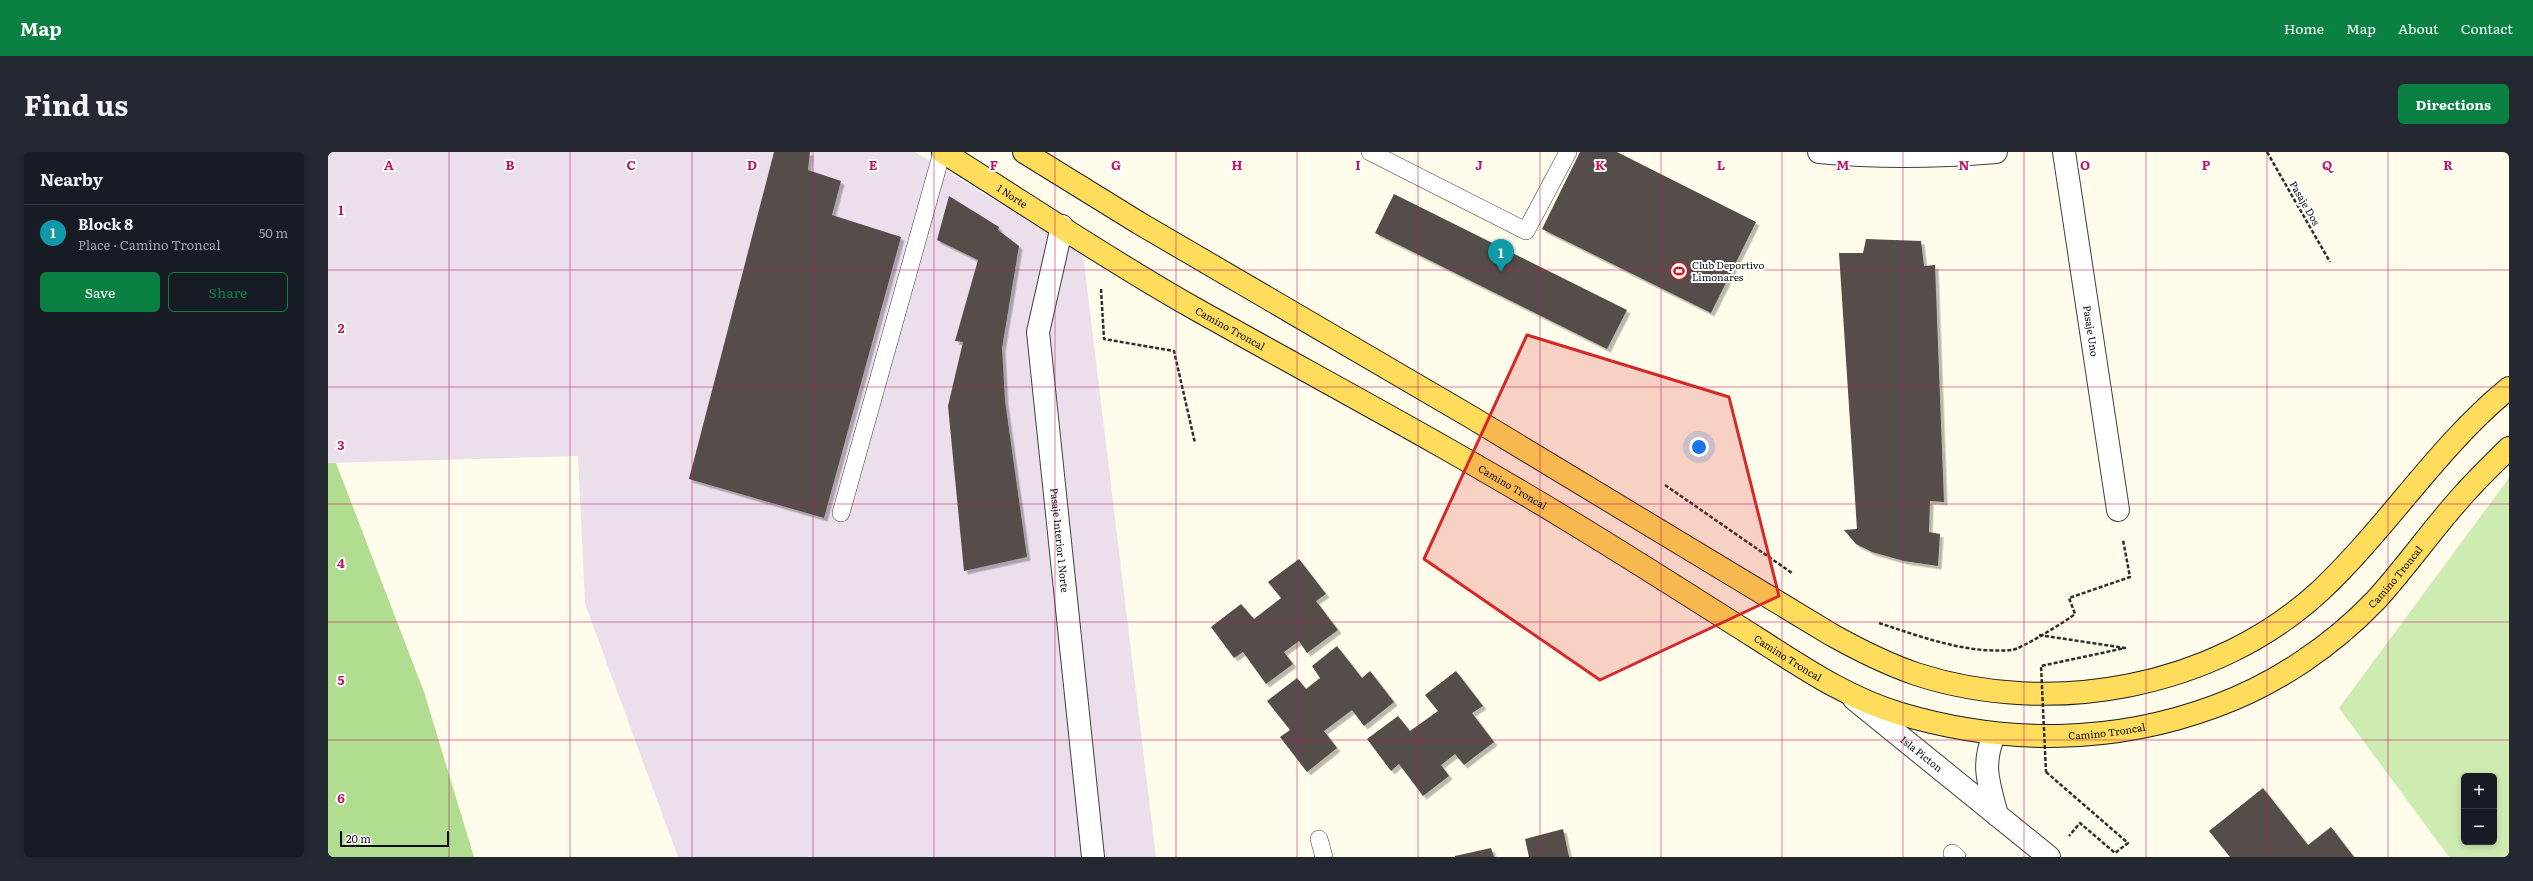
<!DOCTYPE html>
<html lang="en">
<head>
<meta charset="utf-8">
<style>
  body { margin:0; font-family:Literata,serif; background:#242831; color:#f1f3f6 }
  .controls { position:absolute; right:12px; bottom:12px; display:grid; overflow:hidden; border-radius:6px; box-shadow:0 2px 6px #0003 }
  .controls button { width:36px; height:36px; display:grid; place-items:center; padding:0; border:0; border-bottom:1px solid #363941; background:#171b24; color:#f1f3f6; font:20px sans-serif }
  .scale { position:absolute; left:12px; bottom:10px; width:109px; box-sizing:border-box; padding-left:4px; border:2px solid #0c0c0c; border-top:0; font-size:11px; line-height:14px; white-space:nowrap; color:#0c0c0c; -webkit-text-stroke:3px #fff; paint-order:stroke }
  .you { position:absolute; left:1371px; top:295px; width:14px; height:14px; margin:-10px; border:3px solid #fff; border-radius:50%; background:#1a73e8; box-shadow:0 0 0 6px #1a73e833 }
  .badge { display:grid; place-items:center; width:26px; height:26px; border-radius:50%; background:#0b8043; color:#fff; font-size:13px; font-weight:700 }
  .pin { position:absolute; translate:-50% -33px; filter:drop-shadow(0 1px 2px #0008) }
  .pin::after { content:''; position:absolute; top:21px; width:14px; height:12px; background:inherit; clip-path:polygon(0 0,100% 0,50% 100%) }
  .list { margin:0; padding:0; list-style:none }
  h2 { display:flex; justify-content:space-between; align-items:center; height:52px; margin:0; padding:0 16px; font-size:17px }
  h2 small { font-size:13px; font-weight:400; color:#9ea1a6 }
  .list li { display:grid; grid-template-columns:26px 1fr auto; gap:12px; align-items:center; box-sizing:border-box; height:56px; padding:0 16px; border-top:1px solid #363941 }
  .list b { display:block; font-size:15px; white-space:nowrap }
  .list p { margin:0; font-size:13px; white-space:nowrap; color:#9ea1a6 }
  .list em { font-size:13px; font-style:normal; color:#9ea1a6 }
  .actions { display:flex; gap:8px; padding:12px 16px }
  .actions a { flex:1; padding:9px 0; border:1px solid #0b8043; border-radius:6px; text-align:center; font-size:14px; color:#0b8043 }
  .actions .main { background:#0b8043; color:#fff }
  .map { position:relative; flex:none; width:2181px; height:705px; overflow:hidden; border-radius:6px }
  header { display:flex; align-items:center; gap:24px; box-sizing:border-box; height:56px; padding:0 20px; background:#0b8043; color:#fff }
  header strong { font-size:19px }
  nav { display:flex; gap:22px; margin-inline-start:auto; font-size:14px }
  .intro { display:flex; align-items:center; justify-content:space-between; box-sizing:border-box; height:96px; padding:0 24px }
  h1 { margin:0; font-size:28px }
  .button { padding:10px 18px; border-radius:6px; background:#0b8043; color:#fff; font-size:14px; font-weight:700 }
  main { display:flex; gap:24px; padding:0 24px }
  aside { flex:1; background:#171b24; border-radius:6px; box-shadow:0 2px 6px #0003 }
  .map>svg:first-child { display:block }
</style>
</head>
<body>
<header>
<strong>Map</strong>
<nav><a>Home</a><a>Map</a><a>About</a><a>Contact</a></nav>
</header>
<div class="intro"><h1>Find us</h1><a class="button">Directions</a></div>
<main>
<aside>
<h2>Nearby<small></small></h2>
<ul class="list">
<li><span class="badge" style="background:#0f9aa8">1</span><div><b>Block 8</b><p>Place · Camino Troncal</p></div><em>50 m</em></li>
</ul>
<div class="actions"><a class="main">Save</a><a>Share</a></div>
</aside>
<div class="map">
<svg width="2181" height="705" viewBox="0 0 2181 705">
  <defs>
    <filter id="shadow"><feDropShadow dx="3.5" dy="3.5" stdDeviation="0" flood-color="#0004"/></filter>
  </defs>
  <rect width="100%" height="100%" fill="#fffceb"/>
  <path fill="#ebdfec" d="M0,0H587L755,102L828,705H350L257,452L250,304L0,311Z"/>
  <path fill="#ceebb2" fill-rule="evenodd" d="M2181,326V705H2121L2011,556ZM2136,624H2166V690H2136Z"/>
  <path fill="#b1dd91" d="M0,311H8L96,540L146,705H0Z"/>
  <g fill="#554d48" filter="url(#shadow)">
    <path d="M446,0H482L480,18L513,29L504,63L573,85L496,366L361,327Z"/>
    <path d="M1252,0H1289L1428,70L1383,161L1214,77Z"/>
    <path d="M1066,42L1299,158L1279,197L1047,81Z"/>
    <path d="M621,44L671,75L670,78L691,94L674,196L677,249L699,405L636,419L620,254L635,190L627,189L650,108L609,88Z"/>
    <path d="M1538,87L1593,89L1596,114L1607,113L1616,350L1602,349L1601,380L1612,382L1610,414L1576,409L1544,400L1528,392L1516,378L1529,377L1511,101H1535Z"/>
    <path d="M971,407L998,442L988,449L1010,478L979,501L971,489L956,500L965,512L938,532L915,500L906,506L883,475L913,452L926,467L953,446L940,430Z"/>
    <path d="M1009,494L1034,526L1042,519L1066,550L1036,574L1024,558L996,579L1009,596L979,620L952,585L962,578L939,549L969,526L978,537L992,526L984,514Z"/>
    <path d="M1128,519L1155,554L1144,561L1166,590L1136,613L1127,602L1113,613L1121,624L1095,644L1071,612L1063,619L1039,587L1070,564L1082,579L1110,559L1097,543Z"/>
    <path d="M1935,636L1980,693L2003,675L2026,705H1902L1881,679Z"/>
    <path d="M1235,677L1241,705H1201L1197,687Z"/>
    <path d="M1163,696L1166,705H1127V704Z"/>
  </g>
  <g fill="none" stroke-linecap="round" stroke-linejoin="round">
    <defs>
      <g id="service">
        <path d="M1042,0L1198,79L1240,0"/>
        <path d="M513,361L614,0"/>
        <path d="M991,687L996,705"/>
        <path d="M1624,701L1629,705"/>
      </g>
      <g id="minor">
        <path d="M1491,0C1553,6 1607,5 1668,0"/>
        <path id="s1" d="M1736,0L1790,358"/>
        <path id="s2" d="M734,74L710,180L765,705"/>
        <path id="s3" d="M1526,547L1721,705"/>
        <path d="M1666,583C1653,614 1661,632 1669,663"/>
      </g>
      <g id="primary">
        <path id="s4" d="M615,0C698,52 779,107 864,155C990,226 1117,293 1240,368C1303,406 1365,446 1427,485C1474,515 1519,546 1573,562C1678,593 1786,592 1888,554C1948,532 2004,494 2048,448C2079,414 2105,376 2136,342C2150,326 2166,311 2181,296"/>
        <path d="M696,0L811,71L1143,265L1504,483C1531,498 1559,512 1588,522C1723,566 1887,536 1992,439C2060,375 2109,295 2181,236"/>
      </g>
    </defs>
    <use href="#service" stroke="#3f3f3f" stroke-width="18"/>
    <use href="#minor" stroke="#3f3f3f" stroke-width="24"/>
    <use href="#primary" stroke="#1d1d1d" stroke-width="24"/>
    <g stroke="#2e2e2e" stroke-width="2.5" stroke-dasharray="4 2" stroke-linecap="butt">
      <path d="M1939,0L2002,110"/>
      <path d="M773,137L776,187L846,199L867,291"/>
      <path d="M1337,333L1464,421"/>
      <path d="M1551,471C1594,485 1638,502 1684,498C1691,498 1740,468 1747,462L1741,446L1802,425L1795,388"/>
      <path d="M1718,620L1800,691L1787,701L1752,671L1741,684"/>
    </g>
    <use href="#service" stroke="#fff" stroke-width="17"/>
    <use href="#minor" stroke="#fff" stroke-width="22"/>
    <use href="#primary" stroke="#ffdc5b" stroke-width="22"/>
    <path stroke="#2e2e2e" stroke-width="2.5" stroke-dasharray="4 2" stroke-linecap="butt" d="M1711,483L1797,496L1713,514L1718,620"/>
  </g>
  <path fill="#d62828" fill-opacity="0.2" stroke="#d62828" stroke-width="3" stroke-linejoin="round" d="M1199,183L1401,245L1451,444L1272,528L1096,407Z"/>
  <path fill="none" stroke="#c2185b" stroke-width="1" stroke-opacity="0.55" d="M121,0V705M242,0V705M364,0V705M485,0V705M606,0V705M727,0V705M848,0V705M969,0V705M1090,0V705M1212,0V705M1333,0V705M1454,0V705M1575,0V705M1696,0V705M1818,0V705M1939,0V705M2060,0V705M0,118H2181M0,235H2181M0,352H2181M0,470H2181M0,588H2181"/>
  <defs>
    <symbol id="stadium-ring" viewBox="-11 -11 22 22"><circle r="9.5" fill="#fff" stroke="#c41c1f" stroke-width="1.5"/><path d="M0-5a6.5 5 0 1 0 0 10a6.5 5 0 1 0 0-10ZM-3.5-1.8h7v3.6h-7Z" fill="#c41c1f"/></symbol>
  </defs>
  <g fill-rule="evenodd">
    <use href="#stadium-ring" x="1341" y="109" width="20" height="20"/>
  </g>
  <g text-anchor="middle" stroke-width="4" stroke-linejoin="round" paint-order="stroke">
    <g font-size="10" fill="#0c0c0c" stroke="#fff">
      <text dy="4" stroke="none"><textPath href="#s4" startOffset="82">1 Norte</textPath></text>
      <text transform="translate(1977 51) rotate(60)" y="4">Pasaje Dos</text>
      <text dy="4" stroke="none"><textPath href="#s4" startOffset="337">Camino Troncal</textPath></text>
      <text dy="4" stroke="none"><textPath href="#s1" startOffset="181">Pasaje Uno</textPath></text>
      <text dy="4" stroke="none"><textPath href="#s4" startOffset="661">Camino Troncal</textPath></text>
      <text dy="4" stroke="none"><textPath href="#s2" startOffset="318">Pasaje Interior 1 Norte</textPath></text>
      <text dy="4" stroke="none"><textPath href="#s4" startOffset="1656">Camino Troncal</textPath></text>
      <text dy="4" stroke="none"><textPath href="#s4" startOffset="985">Camino Troncal</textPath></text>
      <text dy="4" stroke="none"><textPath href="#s4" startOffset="1320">Camino Troncal</textPath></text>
      <text dy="4" stroke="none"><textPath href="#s3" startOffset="87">Isla Picton</textPath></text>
    </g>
    <g font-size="10" fill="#0c0c0c" stroke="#fff" text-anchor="start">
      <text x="1364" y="117">Club Deportivo<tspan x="1364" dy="12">Limonares</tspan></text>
    </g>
  </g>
  <g font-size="13" text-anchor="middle" font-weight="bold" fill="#c2185b" stroke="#fff" stroke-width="4" stroke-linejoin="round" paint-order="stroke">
    <text x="61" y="18">A</text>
    <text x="182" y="18">B</text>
    <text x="303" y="18">C</text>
    <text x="424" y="18">D</text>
    <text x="545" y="18">E</text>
    <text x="666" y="18">F</text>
    <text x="788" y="18">G</text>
    <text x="909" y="18">H</text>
    <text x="1030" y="18">I</text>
    <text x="1151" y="18">J</text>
    <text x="1272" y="18">K</text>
    <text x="1393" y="18">L</text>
    <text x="1515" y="18">M</text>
    <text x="1636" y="18">N</text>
    <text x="1757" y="18">O</text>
    <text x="1878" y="18">P</text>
    <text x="1999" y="18">Q</text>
    <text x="2120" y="18">R</text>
    <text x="13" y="63">1</text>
    <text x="13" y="181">2</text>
    <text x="13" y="298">3</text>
    <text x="13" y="416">4</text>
    <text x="13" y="533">5</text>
    <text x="13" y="651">6</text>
  </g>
</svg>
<div class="controls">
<button>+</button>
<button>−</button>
</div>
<div class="scale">20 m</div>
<div class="you"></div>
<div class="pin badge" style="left:1173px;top:120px;background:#0f9aa8">1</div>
</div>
</main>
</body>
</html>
